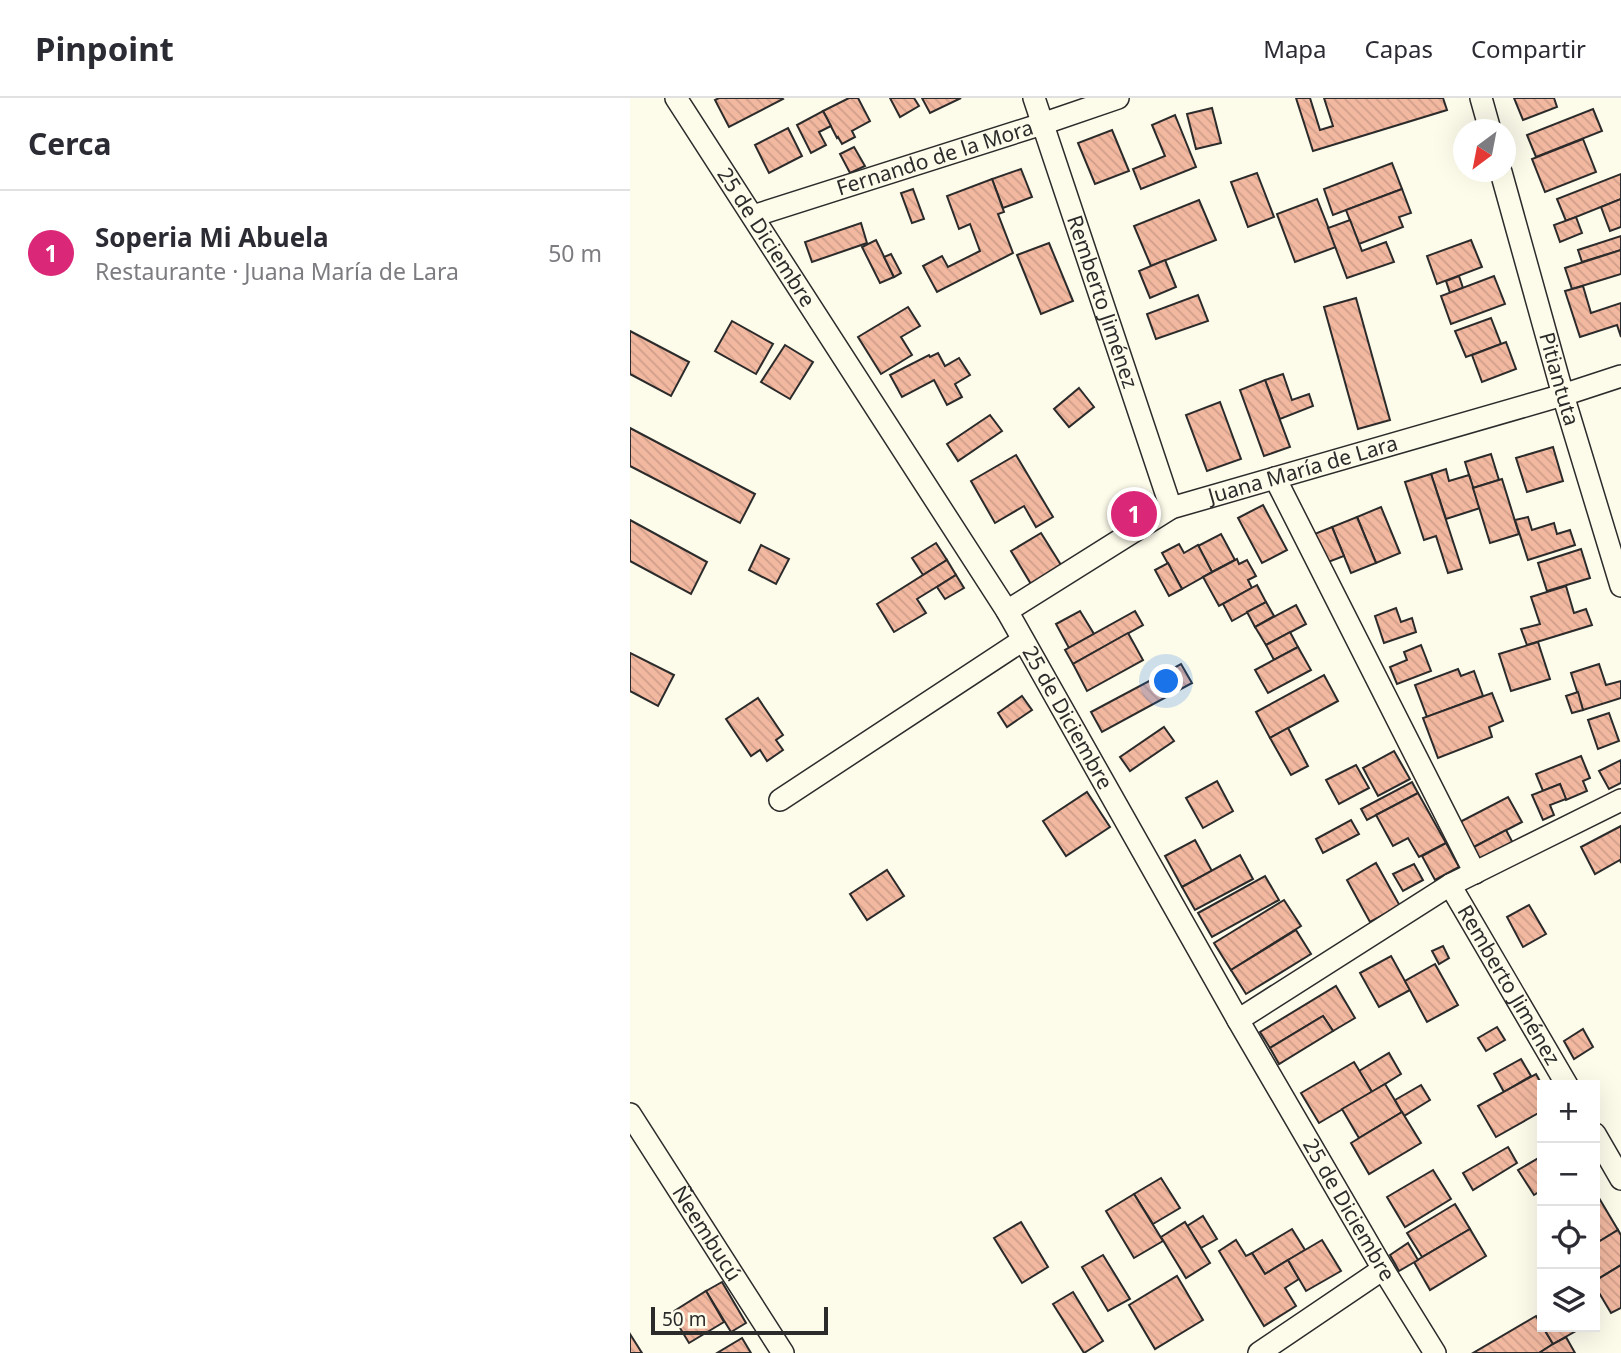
<!DOCTYPE html>
<html lang="es">
<head>
<meta charset="utf-8">
<style>
  body { margin:0; font-family:"Noto Sans",sans-serif; background:#f7f7f7; color:#2b2b33 }
  .controls { position:absolute; right:21px; bottom:21px; display:grid; overflow:hidden; border-radius:0px; box-shadow:0 7px 28px #0002 }
  .controls button { width:63px; height:63px; display:grid; place-items:center; padding:0; border:0; border-bottom:2px solid #e1e1e2; background:#fff; color:#2b2b33; font:35px sans-serif }
  .compass { position:absolute; left:823px; top:21px; width:63px; height:63px; border-radius:50%; background:#fff; box-shadow:0 7px 28px #0002; rotate:212deg }
  .scale { position:absolute; left:21px; bottom:18px; width:177px; box-sizing:border-box; padding-left:7px; border:4px solid #2b2b2b; border-top:0; font-size:19px; line-height:24px; white-space:nowrap; color:#2b2b2b; -webkit-text-stroke:5px #fdfbea; paint-order:stroke }
  .you { position:absolute; left:537px; top:584px; width:24px; height:24px; margin:-18px; border:5px solid #fff; border-radius:50%; background:#1a73e8; box-shadow:0 0 0 10px #1a73e833 }
  .badge { display:grid; place-items:center; width:46px; height:46px; border-radius:50%; background:#db2777; color:#fff; font-size:23px; font-weight:700 }
  .pin { position:absolute; translate:-50% -50%; border:4px solid #fff; box-shadow:0 2px 7px #0006 }
  .list { margin:0; padding:0; list-style:none }
  h2 { display:flex; justify-content:space-between; align-items:center; height:91px; margin:0; padding:0 28px; font-size:30px }
  h2 small { font-size:23px; font-weight:400; color:#7c7c81 }
  .list li { display:grid; grid-template-columns:46px 1fr auto; gap:21px; align-items:center; box-sizing:border-box; height:126px; padding:0 28px; border-top:2px solid #e1e1e2 }
  .list b { display:block; font-size:26px; white-space:nowrap }
  .list p { margin:0; font-size:23px; white-space:nowrap; color:#7c7c81 }
  .list em { font-size:23px; font-style:normal; color:#7c7c81 }
  .icon { flex:none; width:38px; height:38px; fill:none; stroke:currentColor; stroke-width:2; stroke-linecap:round; stroke-linejoin:round }
  .map { position:relative; flex:none; width:991px; height:1255px; overflow:hidden }
  header { display:flex; align-items:center; gap:42px; box-sizing:border-box; height:98px; padding:0 35px; background:#fff; border-bottom:2px solid #e1e1e2 }
  header strong { font-size:33px }
  nav { display:flex; gap:38px; margin-inline-start:auto; font-size:24px }
  main { display:flex }
  aside { flex:1; background:#fff }
  .map>svg:first-child { display:block }
</style>
</head>
<body>
<header>
<strong>Pinpoint</strong>
<nav><a>Mapa</a><a>Capas</a><a>Compartir</a></nav>
</header>
<main>
<aside>
<h2>Cerca<small></small></h2>
<ul class="list">
<li><span class="badge">1</span><div><b>Soperia Mi Abuela</b><p>Restaurante · Juana María de Lara</p></div><em>50 m</em></li>
</ul>
</aside>
<div class="map">
<svg width="991" height="1255" viewBox="0 0 991 1255">
  <defs>
    <pattern id="building-back-hatch" width="6" height="6" patternUnits="userSpaceOnUse" patternTransform="scale(1.75)"><rect width="6" height="6" fill="#f2b8a0"/><path d="M-1 5l2 2M0 0l6 6M5-1l2 2" fill="none" stroke="#d09e8a"/></pattern>
  </defs>
  <rect width="100%" height="100%" fill="#fdfbea"/>
  <g fill="url(#building-back-hatch)" stroke="#2b2b2b" stroke-width="2">
    <path d="M89,0H152L153,1L99,29L85,2Z"/>
    <path d="M219,0H228L240,23L222,33L225,39L212,46L208,39L207,40L193,13Z"/>
    <path d="M260,0H284L289,8L270,19Z"/>
    <path d="M292,0H331L300,15Z"/>
    <path d="M666,0H680L690,32L703,28L694,0H813L817,12L683,53Z"/>
    <path d="M884,0H924L927,9L893,22Z"/>
    <path d="M582,10L591,45L566,51L557,16Z"/>
    <path d="M963,11L972,33L906,59L897,37Z"/>
    <path d="M193,13L201,28L189,34L196,47L181,55L167,27Z"/>
    <path d="M545,17L566,69L511,91L503,71L535,58L522,27Z"/>
    <path d="M158,30L172,58L139,75L125,47Z"/>
    <path d="M482,32L499,73L465,86L448,45Z"/>
    <path d="M953,41L966,74L915,94L902,61Z"/>
    <path d="M224,49L235,68L220,75L210,56Z"/>
    <path d="M762,65L772,91L703,117L694,91Z"/>
    <path d="M391,71L402,99L373,110L362,81Z"/>
    <path d="M627,75L644,119L618,129L601,84Z"/>
    <path d="M991,76V101L936,123L927,101Z"/>
    <path d="M362,81L374,114L368,116L383,155L307,194L293,168L312,158L318,169L350,153L340,126L329,131L317,98Z"/>
    <path d="M283,91L294,121L282,125L271,95Z"/>
    <path d="M772,91L781,115L769,119L773,129L729,146L716,112Z"/>
    <path d="M687,101L706,149L665,164L647,116Z"/>
    <path d="M991,101V129L980,133L971,109Z"/>
    <path d="M569,102L586,142L521,168L504,128Z"/>
    <path d="M946,119L952,135L930,144L924,127Z"/>
    <path d="M720,122L732,153L756,144L764,164L717,180L698,130Z"/>
    <path d="M231,125L237,145L182,164L175,144Z"/>
    <path d="M991,138V152L952,164L948,152Z"/>
    <path d="M246,142L264,179L250,185L232,149Z"/>
    <path d="M841,142L852,169L807,186L797,158Z"/>
    <path d="M419,145L443,203L411,216L387,157Z"/>
    <path d="M991,152V176L942,191L935,170Z"/>
    <path d="M261,156L271,175L264,179L254,159Z"/>
    <path d="M535,162L546,189L520,200L509,173Z"/>
    <path d="M829,178L833,190L820,195L816,183Z"/>
    <path d="M864,178L875,206L821,226L811,198Z"/>
    <path d="M953,188L961,215L991,205V239L987,227L950,239L935,193Z"/>
    <path d="M568,197L578,223L526,241L517,216Z"/>
    <path d="M726,200L760,322L728,331L694,209Z"/>
    <path d="M278,209L290,228L271,239L282,257L251,276L228,239Z"/>
    <path d="M861,220L871,246L836,259L825,233Z"/>
    <path d="M102,223L143,246L126,276L85,253Z"/>
    <path d="M0,233L59,264L41,298L0,276Z"/>
    <path d="M876,244L886,271L852,284L842,257Z"/>
    <path d="M155,247L183,264L160,301L131,284Z"/>
    <path d="M308,255L315,268L329,260L340,277L325,286L332,299L317,307L304,282L272,299L260,277L299,257L300,259Z"/>
    <path d="M653,276L662,302L679,296L683,308L650,321L635,282Z"/>
    <path d="M635,282L660,349L634,358L610,292Z"/>
    <path d="M449,290L464,309L439,329L424,311Z"/>
    <path d="M590,304L611,361L577,373L556,317Z"/>
    <path d="M360,317L372,333L328,363L317,346Z"/>
    <path d="M0,330L125,396L110,425L0,368Z"/>
    <path d="M923,349L933,383L897,394L886,360Z"/>
    <path d="M861,356L869,382L843,390L835,364Z"/>
    <path d="M386,357L423,419L406,429L394,408L365,425L341,383Z"/>
    <path d="M816,371L819,383L839,377L850,410L816,421L801,376Z"/>
    <path d="M801,376L832,471L818,475L806,438L794,442L775,384Z"/>
    <path d="M872,381L889,436L860,445L843,390Z"/>
    <path d="M633,407L657,452L632,465L608,420Z"/>
    <path d="M751,409L770,455L746,465L727,419Z"/>
    <path d="M727,419L746,465L721,475L702,429Z"/>
    <path d="M898,419L902,432L924,425L927,436L940,432L945,447L898,462L885,422Z"/>
    <path d="M0,422L77,464L61,496L0,463Z"/>
    <path d="M702,429L714,458L693,466L682,437Z"/>
    <path d="M411,435L431,467L401,486L381,453Z"/>
    <path d="M591,436L605,462L582,474L568,448Z"/>
    <path d="M306,445L317,462L293,477L282,460Z"/>
    <path d="M549,446L554,455L568,447L582,474L552,491L532,455Z"/>
    <path d="M131,447L159,461L146,486L119,472Z"/>
    <path d="M951,451L960,480L917,493L908,465Z"/>
    <path d="M607,461L609,466L617,462L626,478L618,482L622,490L589,508L573,479Z"/>
    <path d="M317,462L326,477L287,501L296,515L264,534L247,506Z"/>
    <path d="M538,465L552,491L539,498L525,472Z"/>
    <path d="M326,477L334,490L315,501L307,489Z"/>
    <path d="M627,487L636,504L602,523L593,506Z"/>
    <path d="M936,488L944,515L956,511L962,527L897,547L891,531L910,526L901,499Z"/>
    <path d="M636,504L644,518L625,529L617,514Z"/>
    <path d="M666,507L676,526L636,547L625,529Z"/>
    <path d="M766,510L771,524L782,520L786,534L754,545L745,518Z"/>
    <path d="M450,513L464,536L439,550L426,526Z"/>
    <path d="M505,513L513,527L443,566L435,552Z"/>
    <path d="M660,534L668,549L644,562L636,547Z"/>
    <path d="M498,535L513,562L457,593L443,566Z"/>
    <path d="M908,544L920,581L881,593L869,556Z"/>
    <path d="M791,547L801,573L767,586L760,569L777,562L774,554Z"/>
    <path d="M668,549L681,572L638,595L625,572Z"/>
    <path d="M0,555L44,577L28,608L0,593Z"/>
    <path d="M551,566L562,585L472,634L461,614Z"/>
    <path d="M969,566L976,587L991,583V600L953,612L941,575Z"/>
    <path d="M828,571L831,578L844,573L853,598L797,619L785,587Z"/>
    <path d="M694,577L708,603L640,640L626,614Z"/>
    <path d="M948,594L953,612L942,615L936,598Z"/>
    <path d="M862,595L873,623L859,629L862,639L808,660L793,620Z"/>
    <path d="M392,598L402,612L377,629L368,615Z"/>
    <path d="M128,600L153,637L146,642L153,652L137,663L130,652L121,658L96,621Z"/>
    <path d="M979,615L989,643L968,651L958,622Z"/>
    <path d="M534,629L544,643L500,673L490,659Z"/>
    <path d="M658,630L678,668L661,677L640,640Z"/>
    <path d="M764,653L780,681L748,698L733,670Z"/>
    <path d="M951,658L960,680L953,683L957,693L936,702L930,686L913,693L906,676Z"/>
    <path d="M991,662V685L979,691L969,673Z"/>
    <path d="M726,667L739,690L709,706L696,682Z"/>
    <path d="M587,683L603,713L573,730L556,700Z"/>
    <path d="M782,684L788,695L737,722L731,711Z"/>
    <path d="M930,686L936,701L920,707L924,717L913,722L902,697Z"/>
    <path d="M457,694L480,729L436,758L413,723Z"/>
    <path d="M788,695L816,745L789,759L778,740L763,748L746,717Z"/>
    <path d="M878,699L892,724L842,750L828,725Z"/>
    <path d="M721,722L729,736L693,755L686,741Z"/>
    <path d="M991,728V765L990,762L965,776L951,749Z"/>
    <path d="M876,732L885,749L851,768L842,750Z"/>
    <path d="M565,742L582,773L552,789L535,758Z"/>
    <path d="M816,745L829,769L805,782L792,758Z"/>
    <path d="M610,757L623,781L565,812L552,789Z"/>
    <path d="M746,765L770,808L740,824L717,782Z"/>
    <path d="M784,766L793,782L773,793L763,776Z"/>
    <path d="M257,772L274,798L237,822L220,796Z"/>
    <path d="M635,778L649,802L582,839L568,815Z"/>
    <path d="M654,802L671,828L601,872L584,845Z"/>
    <path d="M899,807L916,836L893,849L877,819Z"/>
    <path d="M666,832L681,856L616,896L601,872Z"/>
    <path d="M813,848L819,860L809,866L802,853Z"/>
    <path d="M761,858L780,892L749,909L730,875Z"/>
    <path d="M805,866L828,907L797,924L775,883Z"/>
    <path d="M706,888L725,920L703,933L693,918L640,950L630,934Z"/>
    <path d="M693,918L703,933L649,966L640,950Z"/>
    <path d="M867,929L875,942L856,953L848,940Z"/>
    <path d="M953,931L963,949L944,961L934,943Z"/>
    <path d="M759,955L771,976L742,994L729,973Z"/>
    <path d="M891,961L901,978L874,994L864,976Z"/>
    <path d="M724,964L742,994L689,1025L671,995Z"/>
    <path d="M906,976L912,987V1013L866,1039L848,1008Z"/>
    <path d="M755,986L772,1014L729,1040L712,1011Z"/>
    <path d="M791,987L800,1002L774,1018L765,1002Z"/>
    <path d="M772,1014L791,1045L739,1076L721,1045Z"/>
    <path d="M878,1049L887,1065L843,1092L833,1075Z"/>
    <path d="M912,1058V1092L904,1097L888,1072Z"/>
    <path d="M803,1072L821,1101L775,1129L757,1099Z"/>
    <path d="M531,1080L550,1110L523,1126L504,1096Z"/>
    <path d="M504,1096L533,1143L504,1160L476,1113Z"/>
    <path d="M969,1100L988,1132L965,1146V1103Z"/>
    <path d="M825,1106L840,1131L792,1159L777,1135Z"/>
    <path d="M573,1118L587,1141L571,1150L557,1128Z"/>
    <path d="M391,1124L418,1169L392,1185L364,1140Z"/>
    <path d="M555,1124L580,1165L556,1180L531,1139Z"/>
    <path d="M662,1131L675,1152L635,1176L622,1155Z"/>
    <path d="M840,1131L856,1158L800,1192L784,1164Z"/>
    <path d="M988,1132L991,1137V1167L966,1182L965,1146Z"/>
    <path d="M606,1142L616,1158L622,1155L635,1176L658,1162L669,1181L655,1190L666,1208L634,1228L589,1153Z"/>
    <path d="M692,1142L711,1173L676,1193L658,1162Z"/>
    <path d="M778,1145L788,1162L769,1173L760,1157Z"/>
    <path d="M473,1157L500,1201L478,1213L452,1169Z"/>
    <path d="M991,1167V1210L981,1215L965,1188V1183Z"/>
    <path d="M547,1178L573,1222L525,1251L499,1207Z"/>
    <path d="M92,1184L116,1225L101,1234L76,1193Z"/>
    <path d="M76,1193L94,1224L59,1245L41,1215Z"/>
    <path d="M443,1194L473,1243L454,1255L423,1206Z"/>
    <path d="M906,1218L923,1246L909,1255H843Z"/>
    <path d="M913,1229H953L923,1246Z"/>
    <path d="M0,1236L12,1255H0Z"/>
    <path d="M936,1239L945,1255H909L923,1246Z"/>
    <path d="M112,1240L121,1255H87Z"/>
  </g>
  <g fill="none" stroke-linecap="round" stroke-linejoin="round">
    <defs>
      <g id="street">
        <path id="s1" d="M46,0L377,513L608,922L753,1171L805,1255"/>
        <path id="s2" d="M404,0L541,410"/>
        <path d="M851,0L860,32"/>
        <path id="s3" d="M871,74L933,297L991,488"/>
        <path id="s4" d="M123,118L412,26L488,0"/>
        <path d="M645,380L845,775"/>
        <path id="s5" d="M377,513L541,410L933,297L991,278"/>
        <path d="M150,702L393,542"/>
        <path id="s6" d="M820,787L937,987"/>
        <path d="M608,922L820,787L991,702"/>
        <path id="s7" d="M0,1016L153,1255"/>
        <path d="M965,1036L991,1081"/>
        <path d="M629,1255L753,1171"/>
      </g>
    </defs>
    <use href="#street" stroke="#2b2b2b" stroke-width="24"/>
    <use href="#street" stroke="#fdfbea" stroke-width="21"/>
  </g>
  <g text-anchor="middle" stroke-width="5" stroke-linejoin="round" paint-order="stroke">
    <g font-size="21" fill="#2b2b2b" stroke="#fdfbea">
      <text dy="7" stroke="none"><textPath href="#s4" startOffset="191">Fernando de la Mora</textPath></text>
      <text dy="7" stroke="none"><textPath href="#s1" startOffset="166">25 de Diciembre</textPath></text>
      <text dy="7" stroke="none"><textPath href="#s2" startOffset="215">Remberto Jiménez</textPath></text>
      <text dy="7" stroke="none"><textPath href="#s3" startOffset="215">Pitiantuta</textPath></text>
      <text dy="7" stroke="none"><textPath href="#s5" startOffset="331">Juana María de Lara</textPath></text>
      <text dy="7" stroke="none"><textPath href="#s1" startOffset="733">25 de Diciembre</textPath></text>
      <text dy="7" stroke="none"><textPath href="#s6" startOffset="116">Remberto Jiménez</textPath></text>
      <text dy="7" stroke="none"><textPath href="#s1" startOffset="1300">25 de Diciembre</textPath></text>
      <text dy="7" stroke="none"><textPath href="#s7" startOffset="142">Ñeembucú</textPath></text>
    </g>
  </g>
</svg>
<div class="controls">
<button>+</button>
<button>−</button>
<button><svg class="icon" aria-label="locate" viewBox="0 0 24 24"><circle cx="12" cy="12" r="6"/><path d="M12 2v4M12 18v4M2 12h4M18 12h4"/></svg></button>
<button><svg class="icon" aria-label="layers" viewBox="0 0 24 24"><path d="M12 4l9 5-9 5-9-5zM3 14l9 5 9-5"/></svg></button>
</div>
<svg class="compass" viewBox="-18 -18 36 36"><path d="M0-13l5 13h-10z" fill="#e53935"/><path d="M0 13l5-13h-10z" fill="#7c7c81"/></svg>
<div class="scale">50 m</div>
<div class="you"></div>
<div class="pin badge" style="left:504px;top:416px">1</div>
</div>
</main>
</body>
</html>
